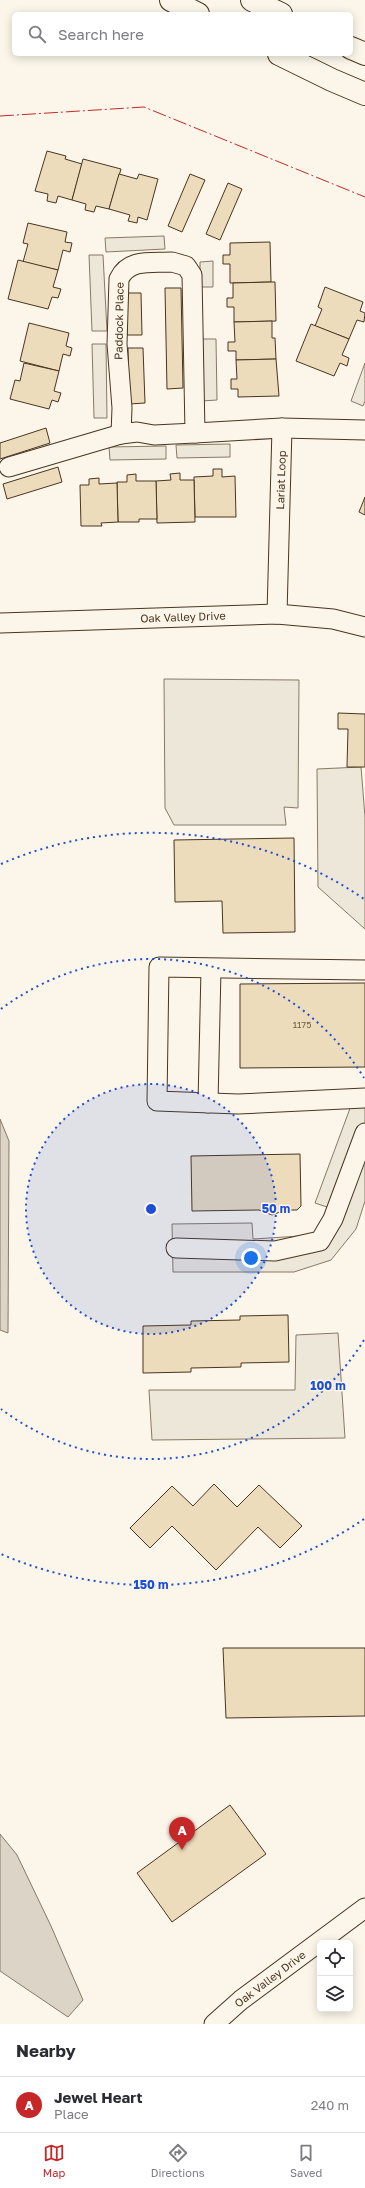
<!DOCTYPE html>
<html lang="en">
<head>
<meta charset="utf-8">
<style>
  body { margin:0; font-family:"Golos Text",sans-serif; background:#f2f2f3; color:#2b2b33 }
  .controls { position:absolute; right:12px; bottom:12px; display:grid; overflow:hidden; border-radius:6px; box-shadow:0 2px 10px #0003 }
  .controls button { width:36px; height:36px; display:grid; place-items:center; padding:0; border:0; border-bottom:1px solid #e1e1e2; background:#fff; color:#2b2b33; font:20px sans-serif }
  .you { position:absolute; left:251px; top:1258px; width:14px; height:14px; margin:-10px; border:3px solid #fff; border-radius:50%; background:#1a73e8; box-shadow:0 0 0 6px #1a73e833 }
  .badge { display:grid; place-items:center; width:26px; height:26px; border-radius:50%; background:#c62828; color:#fff; font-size:13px; font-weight:700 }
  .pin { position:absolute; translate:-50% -33px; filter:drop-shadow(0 1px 2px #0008) }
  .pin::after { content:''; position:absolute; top:21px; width:14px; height:12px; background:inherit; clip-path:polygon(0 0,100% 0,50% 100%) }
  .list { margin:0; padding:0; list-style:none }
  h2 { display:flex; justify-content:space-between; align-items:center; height:52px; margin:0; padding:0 16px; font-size:17px }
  h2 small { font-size:13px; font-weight:400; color:#7c7c81 }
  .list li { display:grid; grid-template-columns:26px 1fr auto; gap:12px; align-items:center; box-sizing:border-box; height:56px; padding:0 16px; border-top:1px solid #e1e1e2 }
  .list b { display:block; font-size:15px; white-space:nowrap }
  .list p { margin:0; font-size:13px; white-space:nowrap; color:#7c7c81 }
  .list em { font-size:13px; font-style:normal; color:#7c7c81 }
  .icon { flex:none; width:22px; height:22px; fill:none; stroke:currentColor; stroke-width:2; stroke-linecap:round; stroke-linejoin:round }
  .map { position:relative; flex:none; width:365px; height:2024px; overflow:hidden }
  .search { position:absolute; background:#fff; box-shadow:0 2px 10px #0003; left:12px; right:12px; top:12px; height:44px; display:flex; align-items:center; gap:10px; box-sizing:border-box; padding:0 14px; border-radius:6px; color:#7c7c81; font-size:15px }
  .sheet { height:108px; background:#fff }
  nav { display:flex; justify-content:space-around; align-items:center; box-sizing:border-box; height:56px; border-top:1px solid #e1e1e2; background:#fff; font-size:11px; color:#7c7c81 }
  nav a { display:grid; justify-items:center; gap:2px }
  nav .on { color:#c62828 }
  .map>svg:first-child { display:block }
</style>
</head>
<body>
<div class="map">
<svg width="365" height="2024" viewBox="0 0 365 2024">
  <rect width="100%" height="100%" fill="#fbf6e9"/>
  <g fill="#ede7d9" stroke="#887966">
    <path d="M164,236L165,249L106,252L105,238Z"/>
    <path d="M89,255H103L107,331H92Z"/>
    <path d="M213,261V287H200V262Z"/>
    <path d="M201,339H216L217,400L202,401Z"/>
    <path d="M92,344H106L107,418H94Z"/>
    <path d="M365,363V401L363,406L351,401Z"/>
    <path d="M230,444V457L177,458L176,445Z"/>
    <path d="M166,446V459L110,460L109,447Z"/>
    <path d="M164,679L299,680L298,808L284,807L286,825H174L165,808Z"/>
    <path d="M361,767L365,817V929L318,887L317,769Z"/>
    <path d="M365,1094V1201L356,1229L331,1260L294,1272H173L172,1224L252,1223L253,1239L316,1235L330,1208L315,1203L352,1103Z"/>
    <path d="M338,1333L345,1438L152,1440L149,1390H295L296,1335Z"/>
  </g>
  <g fill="#dcd4c6" stroke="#887966">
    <path d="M0,1119L9,1141L8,1333L0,1330Z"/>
    <path d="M0,1834L17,1855L51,1926L83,2000L68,2017L0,1971Z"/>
  </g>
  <g fill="#ecdcbc" stroke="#4a3520">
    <path d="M47,151L66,156L65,159L82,164L72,200L58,196L56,203L47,201L48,194L35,191Z"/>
    <path d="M83,159L121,169L109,209L96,206L94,212L85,210L86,204L72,200Z"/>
    <path d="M119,174L137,179L139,174L158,179L147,220L138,217L137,223L128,221L130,215L109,209Z"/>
    <path d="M190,174L205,180L182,232L168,226Z"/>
    <path d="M228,183L242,189L220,240L206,234Z"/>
    <path d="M28,223L67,232L65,242L72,243L70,252L63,250L58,270L23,262L28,244L23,243Z"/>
    <path d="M270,242L271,282L230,283V264H223V255H230V243Z"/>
    <path d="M18,260L58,270L53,287L61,289L58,298L52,297L48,309L8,299Z"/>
    <path d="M271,282H275L276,321L234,322V307H227V298H233V283Z"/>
    <path d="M325,287L363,302L360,311L365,313L364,322L357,320L349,339L315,326L322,309L318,307Z"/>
    <path d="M165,288H181L183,388L167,389Z"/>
    <path d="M126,293H141L142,335H127Z"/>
    <path d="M272,321V338H275L276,359L236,360V351H228V342H235L234,322Z"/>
    <path d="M29,323L69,333L66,346L72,348L70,356L63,354L59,371L20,361Z"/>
    <path d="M311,324L349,339L342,355L349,358L347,366L340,363L334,376L296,361Z"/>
    <path d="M128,348H143L145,403L129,404Z"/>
    <path d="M276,359L279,396L238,397V389H231V379H237L236,360Z"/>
    <path d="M24,363L59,371L54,391L61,393L58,402L52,400L49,409L10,399L15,380L20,381Z"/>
    <path d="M46,428L50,443L0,459V443Z"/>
    <path d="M58,467L62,482L7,499L3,484Z"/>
    <path d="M213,469H222V477L235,476L236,517H195L194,477L213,476Z"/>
    <path d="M180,473V480H194L195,522L157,523L156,481L171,480L170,474Z"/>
    <path d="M136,474V481H156L157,519H139V522H118L117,482H127V475Z"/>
    <path d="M99,478V484L117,483L118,522L101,523L102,526H81L80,485H89V479Z"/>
    <path d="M365,497V515L359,512Z"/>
    <path d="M338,713L365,714V767H347L348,729H338Z"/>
    <path d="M294,838L295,932L223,933L222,901L175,902L174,840Z"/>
    <path d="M365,983V1067L240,1068V984Z"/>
    <path d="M300,1154L301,1206L297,1210H285L272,1215L259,1210L192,1211L191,1156Z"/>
    <path d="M288,1315L289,1362L241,1363V1367L191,1368V1372L143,1373V1326L191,1325V1321L240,1320V1316Z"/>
    <path d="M214,1484L237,1507L259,1485L302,1526L280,1548L258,1527L216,1570L172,1526L150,1548L130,1528L172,1486L193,1506Z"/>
    <path d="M223,1648H365V1716L226,1718Z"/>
    <path d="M230,1805L266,1854L172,1922L137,1873Z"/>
  </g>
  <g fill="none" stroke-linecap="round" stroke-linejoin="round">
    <defs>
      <g id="minor">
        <path d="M172,262L186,266L192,275L195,433L154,435L137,432L121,434L122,408L117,344L119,279C129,258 152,263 172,262Z"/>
        <path d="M195,433L282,428L365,430"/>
        <path d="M9,467L121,434"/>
        <path d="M277,614L282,428"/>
        <path d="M0,623L277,614L333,619L365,627"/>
        <path d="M365,970L159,967L157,1101L238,1104L365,1098"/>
        <path d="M208,1103L211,969"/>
        <path d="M176,1248L275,1251L320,1241L333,1219L365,1133"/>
        <path d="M214,2024L241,2000L365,1908"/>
      </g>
      <g id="highway">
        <path d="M171,0L198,14"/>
        <path d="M252,0L281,14"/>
        <path d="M351,48L365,54"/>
        <path d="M279,54L332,80L365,94"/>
      </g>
    </defs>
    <use href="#minor" stroke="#4a3520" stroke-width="21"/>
    <use href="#highway" stroke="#4a3520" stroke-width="24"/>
    <use href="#minor" stroke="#fbf6e9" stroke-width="19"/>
    <use href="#highway" stroke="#fbf6e9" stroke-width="22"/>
    <path stroke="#c62828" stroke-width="1" stroke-dasharray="14 3 2 3" stroke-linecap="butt" d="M0,116L144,107L365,197"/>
  </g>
  <circle cx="151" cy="1209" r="125" fill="#1d4ed8" fill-opacity=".12"/>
  <g fill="none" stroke="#1d4ed8" stroke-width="2" stroke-dasharray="2 4">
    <circle cx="151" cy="1209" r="125"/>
    <path d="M364 1340A250 250 0 0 1 1 1409M1 1009A250 250 0 0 1 364 1078"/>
    <path d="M364 1519A376 376 0 0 1 1 1554M1 864A376 376 0 0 1 364 899"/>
  </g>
  <g text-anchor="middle" stroke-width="3" stroke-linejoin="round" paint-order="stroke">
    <g font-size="9" fill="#725f47">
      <text x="302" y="1028">1175</text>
    </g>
    <g font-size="11" fill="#4a3520" stroke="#fbf6e9">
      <text transform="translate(119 321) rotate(-89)" y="4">Paddock Place</text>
      <text transform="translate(281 480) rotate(-88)" y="4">Lariat Loop</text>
      <text transform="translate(183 617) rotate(-2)" y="4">Oak Valley Drive</text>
      <text transform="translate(270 1979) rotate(-37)" y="4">Oak Valley Drive</text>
    </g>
  </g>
  <circle cx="151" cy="1209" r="6" fill="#1d4ed8" stroke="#fbf6e9" stroke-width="2"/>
  <g font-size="12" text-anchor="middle" font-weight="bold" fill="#1d4ed8" stroke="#fbf6e9" stroke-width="3" stroke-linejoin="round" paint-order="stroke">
    <text x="276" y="1213">50 m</text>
    <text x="328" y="1390">100 m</text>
    <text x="151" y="1589">150 m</text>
  </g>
</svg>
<div class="controls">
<button><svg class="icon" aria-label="locate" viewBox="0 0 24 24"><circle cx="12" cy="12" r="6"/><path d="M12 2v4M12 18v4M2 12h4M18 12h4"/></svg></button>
<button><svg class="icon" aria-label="layers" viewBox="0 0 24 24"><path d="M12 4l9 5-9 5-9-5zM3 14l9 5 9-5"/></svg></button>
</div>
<div class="you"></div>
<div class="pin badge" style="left:182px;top:1850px">A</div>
<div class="search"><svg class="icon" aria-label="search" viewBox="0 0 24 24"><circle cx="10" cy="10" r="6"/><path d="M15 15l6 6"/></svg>Search here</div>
</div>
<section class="sheet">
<h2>Nearby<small></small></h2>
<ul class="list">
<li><span class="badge">A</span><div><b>Jewel Heart</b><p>Place</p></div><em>240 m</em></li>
</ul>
</section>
<nav>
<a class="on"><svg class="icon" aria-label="map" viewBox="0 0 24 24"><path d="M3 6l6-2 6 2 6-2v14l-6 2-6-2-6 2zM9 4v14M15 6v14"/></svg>Map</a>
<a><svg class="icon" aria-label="directions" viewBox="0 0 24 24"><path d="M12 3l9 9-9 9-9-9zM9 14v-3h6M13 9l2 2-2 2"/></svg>Directions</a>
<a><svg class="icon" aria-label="saved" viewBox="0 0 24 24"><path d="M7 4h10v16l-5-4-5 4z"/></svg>Saved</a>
</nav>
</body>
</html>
